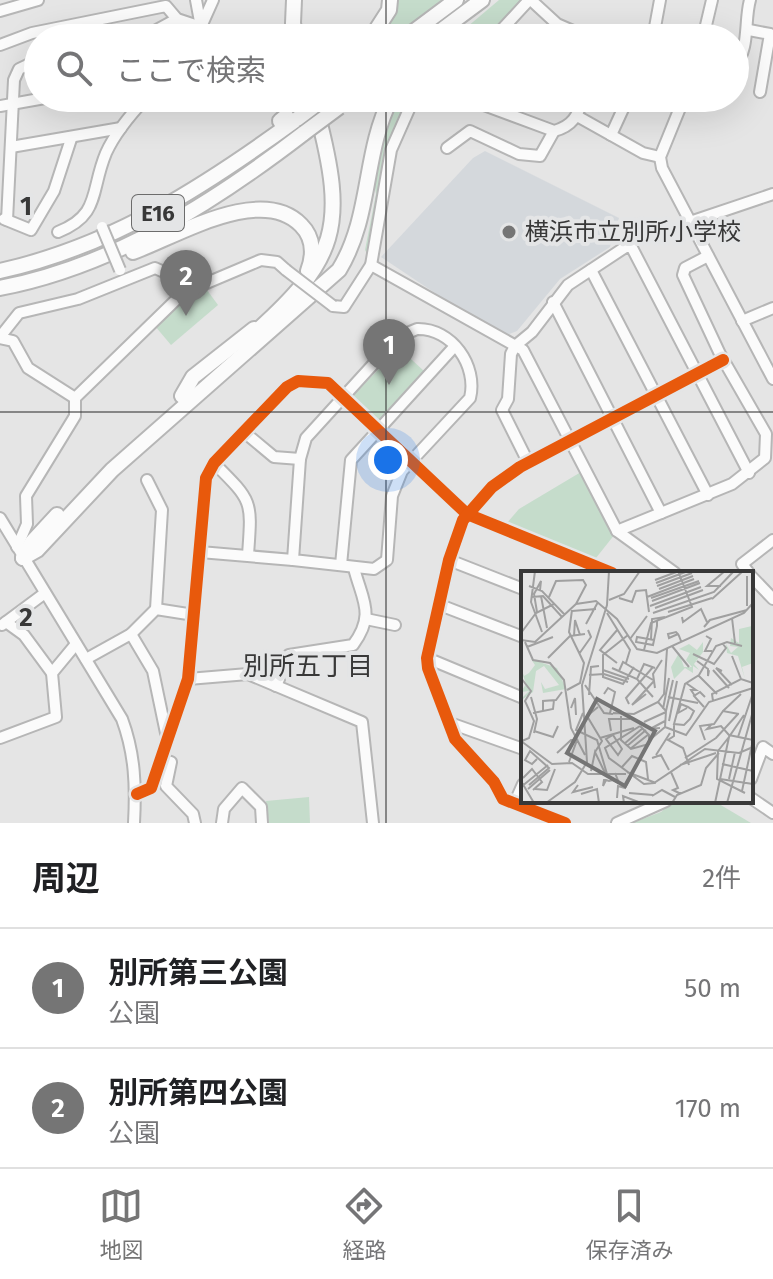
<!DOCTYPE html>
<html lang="ja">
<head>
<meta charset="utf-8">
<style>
  body { margin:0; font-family:"Fira Sans","Noto Sans JP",sans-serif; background:#f6f6f6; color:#202124 }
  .you { position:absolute; left:388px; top:460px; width:28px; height:28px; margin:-20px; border:6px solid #fff; border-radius:50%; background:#1a73e8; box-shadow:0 0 0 12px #1a73e833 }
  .badge { display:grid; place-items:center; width:52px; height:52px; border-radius:50%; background:#757575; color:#fff; font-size:26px; font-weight:700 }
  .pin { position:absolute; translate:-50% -66px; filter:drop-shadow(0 2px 4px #0008) }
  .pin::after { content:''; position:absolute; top:42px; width:28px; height:24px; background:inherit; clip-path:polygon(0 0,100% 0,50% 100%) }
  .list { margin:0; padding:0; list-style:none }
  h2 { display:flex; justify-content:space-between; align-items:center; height:104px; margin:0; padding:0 32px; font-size:34px }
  h2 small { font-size:26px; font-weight:400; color:#757577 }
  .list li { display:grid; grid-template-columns:52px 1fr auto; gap:24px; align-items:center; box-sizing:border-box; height:120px; padding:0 32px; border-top:2px solid #e0e0e0 }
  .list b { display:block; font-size:30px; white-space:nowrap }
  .list p { margin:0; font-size:26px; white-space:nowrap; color:#757577 }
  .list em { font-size:26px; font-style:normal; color:#757577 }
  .icon { flex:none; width:44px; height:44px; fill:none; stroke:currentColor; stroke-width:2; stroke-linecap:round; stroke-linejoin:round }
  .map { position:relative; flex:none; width:773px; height:823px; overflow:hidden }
  .search { position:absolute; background:#fff; box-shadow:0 8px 32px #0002; left:24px; right:24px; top:24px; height:88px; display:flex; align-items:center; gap:20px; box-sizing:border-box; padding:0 28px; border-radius:44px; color:#757577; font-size:30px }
  .sheet { height:344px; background:#fff }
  nav { display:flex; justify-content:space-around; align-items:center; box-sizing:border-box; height:112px; border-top:2px solid #e0e0e0; background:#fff; font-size:22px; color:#757577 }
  nav a { display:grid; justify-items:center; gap:4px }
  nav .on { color:#757575 }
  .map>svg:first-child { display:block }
</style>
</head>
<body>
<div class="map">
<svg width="773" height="823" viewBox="0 0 773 823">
  <rect width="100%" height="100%" fill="#e5e5e5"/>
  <path fill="#d4d8dc" d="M485,151L619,218L610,247L560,279L517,331L501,337L381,257L473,158Z"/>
  <g fill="#c5dccb">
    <path d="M398,0H443L393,38H380Z"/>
    <path d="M499,0H521L487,38H454Z"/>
    <path d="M397,98H411C380,143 378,204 369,257L365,250L376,194L373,175L379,136Z"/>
    <path d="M207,290L218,305L171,345L155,326L188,297Z"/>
    <path d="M399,348L425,372L378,422L352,397Z"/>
    <path d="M581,472L615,534L596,558L506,524L519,509Z"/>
    <path d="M309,797L310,823H269L266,801Z"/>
    <path d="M674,801H714L751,823H632L661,812Z"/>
  </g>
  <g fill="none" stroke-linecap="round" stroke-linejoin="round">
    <defs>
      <g id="minor">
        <path d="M196,0L201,27"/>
        <path d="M531,0L557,24L589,38"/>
        <path d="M0,11L38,0"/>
        <path d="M749,30L770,34L760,92"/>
        <path d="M142,38L177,19"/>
        <path d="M196,38L213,0"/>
        <path d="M494,38L529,0"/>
        <path d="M653,38L660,0"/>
        <path d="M703,38L712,0"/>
        <path d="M0,45L32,33L166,6L177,19L201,27"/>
        <path d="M735,65C750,49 744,21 750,0"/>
        <path d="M465,98L554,131C573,126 577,116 584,98"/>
        <path d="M684,98L660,157L662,168L773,379"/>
        <path d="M0,106L45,98"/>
        <path d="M577,116L643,153L660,157"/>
        <path d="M611,135L628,98"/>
        <path d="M11,147L121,128"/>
        <path d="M447,148L470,131L519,154L540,156L554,131"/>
        <path d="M4,219L31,230L54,191L71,139"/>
        <path d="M7,220L14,80L19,69L38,60"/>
        <path d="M690,222L773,194"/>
        <path d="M58,232C101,215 90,191 106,153C115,133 131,114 146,98"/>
        <path d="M371,265L523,350L617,531L675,573"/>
        <path d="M591,270L708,495"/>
        <path d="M183,293L261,260L277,262L286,270"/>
        <path d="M553,302L661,513"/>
        <path d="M333,306L344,307L371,265L391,150L414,98"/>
        <path d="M742,321L773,308"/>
        <path d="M417,329C452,328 478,366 470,398L402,471L392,496L387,560L374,569L293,560L300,459L306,438L398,337Z"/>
        <path d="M0,337L19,313L78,299L155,268L166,273L183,293L75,398V416L26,496L27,524L17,547"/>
        <path d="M0,338L13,341L28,368L75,398"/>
        <path d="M244,432L274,457L300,459"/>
        <path d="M528,462L502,410L508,399L511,354L515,346L532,332L568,285L630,244L749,473"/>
        <path d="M214,463C253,502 252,500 248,555"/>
        <path d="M147,480L162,510L156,609"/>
        <path d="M0,518L122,719C135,754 136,786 134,823"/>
        <path d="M617,531L732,484L765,458L766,434L720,354L683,275L685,268L708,256"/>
        <path d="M200,552L293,560"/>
        <path d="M449,560L523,589"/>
        <path d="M341,565L351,460L454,347"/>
        <path d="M749,573L742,564L773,540"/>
        <path d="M751,576L773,599"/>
        <path d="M440,605L523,637"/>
        <path d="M366,619L395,625"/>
        <path d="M6,622L24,635L52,673"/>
        <path d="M2,625L45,593"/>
        <path d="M131,634L153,671L166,733"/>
        <path d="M427,658L523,698"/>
        <path d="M86,659L131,634L156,609L194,615"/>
        <path d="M188,679L248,674L362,722L373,823"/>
        <path d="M276,686L289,655L353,645C376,614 362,600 354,568"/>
        <path d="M450,723L523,749"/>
        <path d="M0,738L56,717L52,673L76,644"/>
        <path d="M160,759L171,762L166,786L193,814L195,823"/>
        <path d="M751,779L763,747L773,754"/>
        <path d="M137,794L151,788L188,679L206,478L214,463L287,387L298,381L328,383L467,514L612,573"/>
        <path d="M751,798L773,813"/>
        <path d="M515,802L523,784"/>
        <path d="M222,823L224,809L242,788L261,807L262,823"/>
        <path d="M565,823L503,799L494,782L455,739L428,668L427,658L449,560L463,520L492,487L520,467L723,360"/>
        <path d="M617,823L666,801"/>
      </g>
      <g id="highway">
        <path d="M294,0L293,23L296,38"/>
        <path d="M371,38L389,10L390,0"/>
        <path d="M405,38L456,0"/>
        <path d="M431,38L482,0"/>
        <path d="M280,121L308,98"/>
        <path d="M133,252C177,236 261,184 301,225C314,238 314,255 308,271"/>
        <path d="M0,271C113,246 205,186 297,119"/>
        <path d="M0,288C114,266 213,203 304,133"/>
        <path d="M249,338C339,259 347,227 317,112"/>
        <path d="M182,396L193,377L254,329"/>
        <path d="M23,558L37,550L112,470L339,270C372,216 363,153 391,98"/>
        <path d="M23,558L32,542L57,515"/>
      </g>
    </defs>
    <use href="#minor" stroke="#b6b6b6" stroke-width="14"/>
    <use href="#highway" stroke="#b6b6b6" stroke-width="18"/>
    <use href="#minor" stroke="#fbfbfb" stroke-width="10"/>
    <use href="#highway" stroke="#fbfbfb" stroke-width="14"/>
    <defs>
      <g id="minor-bridge">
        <path d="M102,227L120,270"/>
        <path d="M286,270L333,306"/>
      </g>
      <g id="highway-bridge">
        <path d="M297,119L325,98"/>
        <path d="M304,133L339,107"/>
      </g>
    </defs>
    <use href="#minor-bridge" stroke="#b6b6b6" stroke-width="14" stroke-linecap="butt"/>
    <use href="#highway-bridge" stroke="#b6b6b6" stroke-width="18" stroke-linecap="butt"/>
    <use href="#minor-bridge" stroke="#fbfbfb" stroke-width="10"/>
    <use href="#highway-bridge" stroke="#fbfbfb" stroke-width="14"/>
    <defs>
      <g id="cycleway">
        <path d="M137,794L151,788L188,679L206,478L214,463L287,387L298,381L328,383L467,514L612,573"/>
        <path d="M565,823L503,799L494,782L455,739L428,668L427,658L449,560L463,520L492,487L520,467L723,360"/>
      </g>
    </defs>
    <use href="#cycleway" stroke="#e4e5e6" stroke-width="17"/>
    <use href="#cycleway" stroke="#e8590c" stroke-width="12"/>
  </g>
  <path fill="none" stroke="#383838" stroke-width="2" stroke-opacity="0.55" d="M386,0V38M386,98V823M0,412H773"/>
  <circle fill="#757575" stroke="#e4e5e6" stroke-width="3" cx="509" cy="232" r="8"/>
  <g text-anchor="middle" stroke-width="8" stroke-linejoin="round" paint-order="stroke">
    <rect fill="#e4e5e6" stroke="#6c6c6c" stroke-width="2" x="132" y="195" width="52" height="36" rx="6"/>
    <g font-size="22" font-weight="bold" fill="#383838">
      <text x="158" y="221">E16</text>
    </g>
    <g font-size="24" fill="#383838" stroke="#e4e5e6" text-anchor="start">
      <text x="525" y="240">横浜市立別所小学校</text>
    </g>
    <g font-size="26" fill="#383838" stroke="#e4e5e6">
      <text x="308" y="675">別所五丁目</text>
    </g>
  </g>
  <g transform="translate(521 571)">
    <rect width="232" height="232" fill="#e5e5e5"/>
    <path d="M231,55L232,92L221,96L224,108L217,85L206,82L205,73L210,82L217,76L209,75L210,67L218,72V58ZM182,71V81L173,93L178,99L172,95V102L164,97L153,108L150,96L158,82L163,96H171L165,89L169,82L158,78L168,73L176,79ZM10,88L36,97L45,118L22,122L20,111L24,118L38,114L23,95L15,100L12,121L2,128L0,123L2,126L8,120L0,121L5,113L0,98L3,105L8,102L14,94Z" fill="#c5dccb"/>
    <path fill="none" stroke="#a0a0a0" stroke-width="2" d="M14,0L10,31L21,61M134,9L158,0M135,12L167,0M8,15L21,20L44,44M136,15L171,2M200,15H186L204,0M138,18L172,5M20,25L26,57M11,26L22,25L41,46M28,26L35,10L62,9L65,14L55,33M126,26L173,8M98,27L111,31L115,20L125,19L128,41M130,27L178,10M191,28L222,0M88,29L103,23L119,0M131,30L179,12M129,35L180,16M226,35V5M134,37L182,19M51,40L75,38M16,41L13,23L20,10L19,19M147,41L191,27M86,42L109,79L105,92M132,42L193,21L213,0M161,46L162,51L180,38L186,51M211,47L214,72M65,53L77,31M183,56L189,49L226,39M0,62L15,42L33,33M157,63L148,67L147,63L155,61L157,63L158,65L160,70M107,64L82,84V106L102,113L113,96M53,65L54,49L59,64M185,65L190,68L184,80H191M109,68L126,45M130,68L131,48L144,46M0,69L14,71L55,33L75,30L96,48L116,78L136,82L223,42L232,32M133,69L116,66L115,71L132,74L136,55V49M4,71L12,89L29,92L43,109L50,157L64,184M151,75L168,96M6,76L32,66M123,79L130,52L171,36L157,0M58,83L70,66L67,59M172,83L193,93L205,77L202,73M211,85L220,108M27,87L49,65L64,63M176,90L187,98V105L188,99M96,92L79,79L97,58M91,97L116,108L132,126M82,99L108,108M192,99L208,117M98,100L102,91L132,109M201,100L195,97L211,114M68,104L83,103L107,111M177,104L196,123M0,107L10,120L4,130L13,150L8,167L1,170M116,108L123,93L134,97M165,112L175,119H170L174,125M64,114L83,142L92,143M134,117L132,103L141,89M46,119L59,112L63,92L48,61L51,39M83,123L87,117L94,121L89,142M125,123L111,134L133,110M68,124L70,96L78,95M10,126L16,148L13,162M147,126L177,132M192,130L191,123L220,108L232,112M108,133L105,127L132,96M183,136L173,125L179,121L184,126M50,137L54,127L55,144M166,137L157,142L160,133L167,136L173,140L169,148L163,154L153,153L164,113L178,104L195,75L206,71L221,75M142,138L148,107M145,140L152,109M202,140L220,123M22,141V130L35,129L41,121M12,142L32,138L33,129M62,142L55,159L76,169L86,203M92,142L113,143L137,131L143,123L146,78M100,145V169L110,178L128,173V164L119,155M148,150L156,110M123,151L145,141M153,153V165L147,169L162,177L168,194M191,153L186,158L200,155L208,164L232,169L221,220M119,155L84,177L88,187L123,213L133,212L184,178L218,182L232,176M144,156L165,164L188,131L232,117M139,157L129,158L144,150M13,160L32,166L37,155M90,160L88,148H109M92,164L101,178L97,184L85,168ZM208,166L197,180L196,208L224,222M217,166L232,122M79,167L113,157M131,167L144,156L145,140L137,131M184,169L179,155L193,153L202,140L218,143M0,170L31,193L51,192L67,203H105M103,173L122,157M106,175L125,159M109,178L128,163M74,181L81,170L66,145L77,136M36,182L50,169H56L48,191M135,184L149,162M131,187L140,184L148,199M164,187L195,167L217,143M201,193L232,200M159,194L195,182M101,196L111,185L125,191L127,208M70,200L74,181L84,202M106,201L135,212M150,201L157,217L152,219L160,223M2,207L11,198L21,211L12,219M199,208L232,213M208,208L214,181M85,209L82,215L83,209H85L88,210L92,209L98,212L94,202M0,210L13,232M8,214L28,197L9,180L4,189L11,193L16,188M57,214L52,221L72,216M0,216L27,194M7,218L29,199M14,218L26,219L34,198M108,222L132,224M60,223L76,218L78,232M131,225L141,219L154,226M96,227L97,215L104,217L110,206M25,232L54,211L66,191L61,114L86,34L88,0M103,232L102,225L120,232M151,232L156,224L180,214L185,197L198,182M194,232L208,166L223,144M206,232L232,140"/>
    <path fill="#757575" fill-opacity="0.15" stroke="#757575" stroke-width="4" d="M76,128L134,160L104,215L46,182Z"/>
    <rect width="232" height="232" fill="none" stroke="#383838" stroke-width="4"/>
  </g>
  <g font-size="26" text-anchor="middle" font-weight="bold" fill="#383838" stroke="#e4e5e6" stroke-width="8" stroke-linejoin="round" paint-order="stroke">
    <text x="26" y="215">1</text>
    <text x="26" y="626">2</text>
  </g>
</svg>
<div class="you"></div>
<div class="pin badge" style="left:389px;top:385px">1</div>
<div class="pin badge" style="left:186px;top:316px">2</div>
<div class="search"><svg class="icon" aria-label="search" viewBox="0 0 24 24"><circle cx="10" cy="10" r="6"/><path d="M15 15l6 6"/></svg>ここで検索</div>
</div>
<section class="sheet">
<h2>周辺<small>2件</small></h2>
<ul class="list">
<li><span class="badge">1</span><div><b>別所第三公園</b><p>公園</p></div><em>50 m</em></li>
<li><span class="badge">2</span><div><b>別所第四公園</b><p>公園</p></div><em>170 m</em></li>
</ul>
</section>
<nav>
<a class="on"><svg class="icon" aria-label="map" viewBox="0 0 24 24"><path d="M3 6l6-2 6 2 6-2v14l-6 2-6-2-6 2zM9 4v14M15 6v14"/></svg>地図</a>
<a><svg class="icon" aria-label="directions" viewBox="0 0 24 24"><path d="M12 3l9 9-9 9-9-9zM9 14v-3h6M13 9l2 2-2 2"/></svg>経路</a>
<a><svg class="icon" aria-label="saved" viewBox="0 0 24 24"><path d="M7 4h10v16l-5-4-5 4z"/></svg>保存済み</a>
</nav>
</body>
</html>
